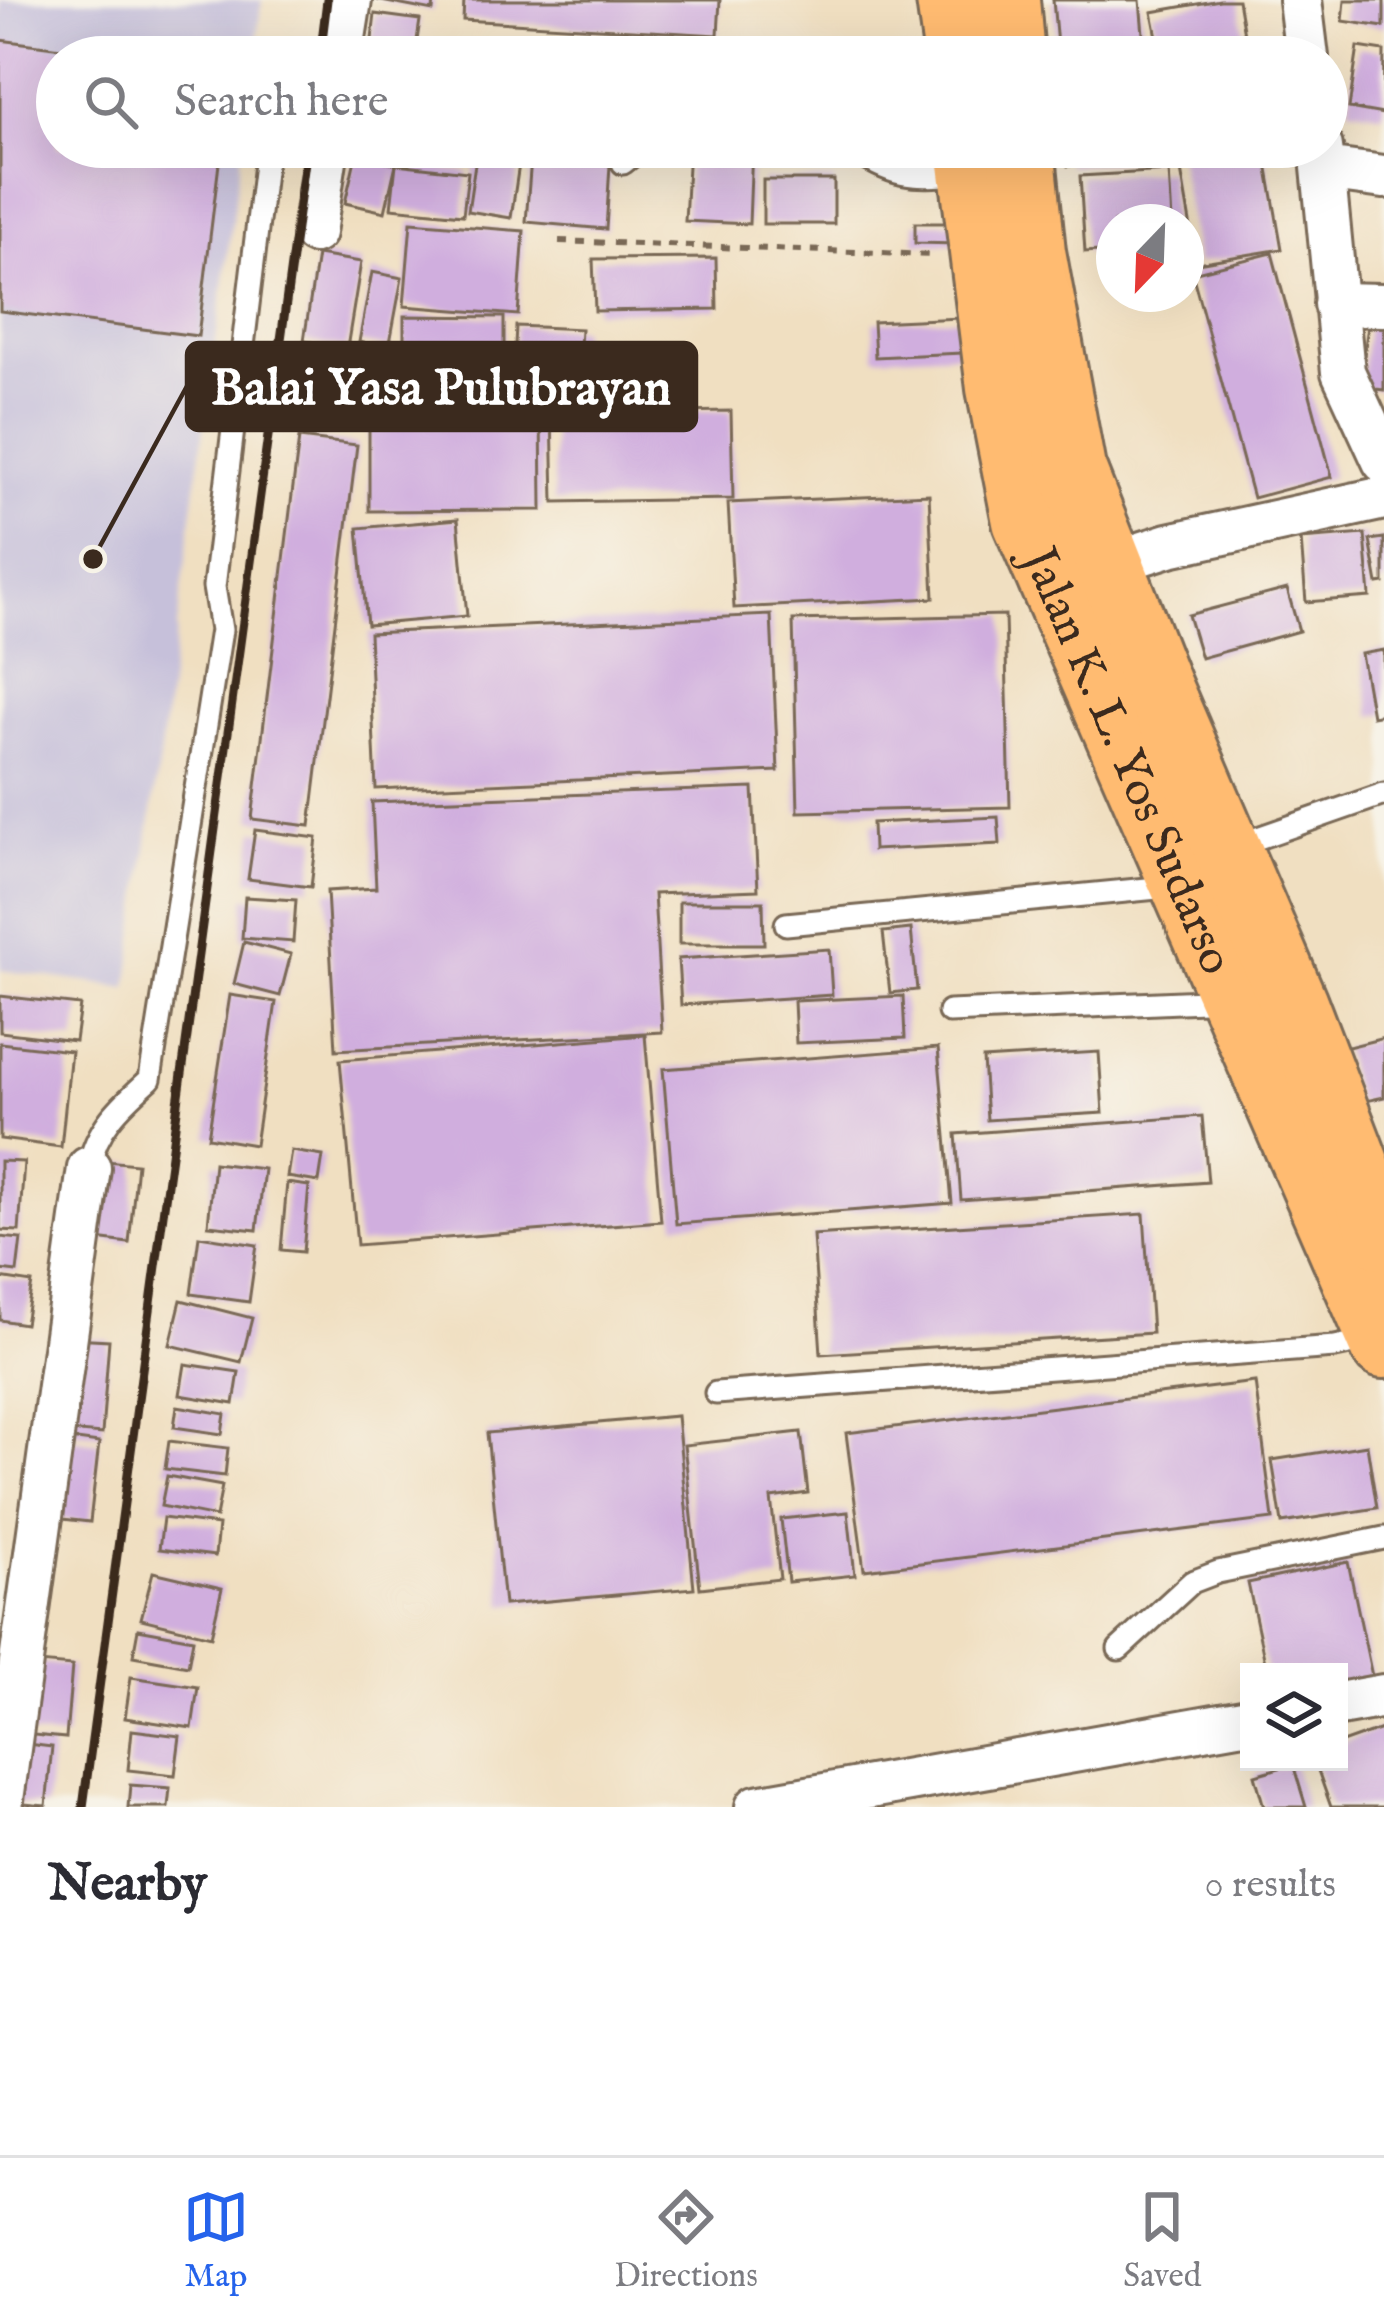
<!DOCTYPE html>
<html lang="en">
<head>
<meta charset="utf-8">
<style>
  body { margin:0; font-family:"IM FELL English",serif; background:#f2f2f3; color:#2b2b33 }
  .controls { position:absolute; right:36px; bottom:36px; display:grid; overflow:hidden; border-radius:0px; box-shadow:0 12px 48px #0002 }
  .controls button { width:108px; height:108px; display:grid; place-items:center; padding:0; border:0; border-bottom:3px solid #e1e1e2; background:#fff; color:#2b2b33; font:60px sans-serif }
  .compass { position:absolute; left:1096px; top:204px; width:108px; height:108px; border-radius:50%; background:#fff; box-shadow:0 12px 48px #0002; rotate:203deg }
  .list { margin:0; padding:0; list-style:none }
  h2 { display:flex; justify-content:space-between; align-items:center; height:156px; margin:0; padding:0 48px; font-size:51px }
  h2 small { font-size:39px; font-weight:400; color:#7c7c81 }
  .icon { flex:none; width:66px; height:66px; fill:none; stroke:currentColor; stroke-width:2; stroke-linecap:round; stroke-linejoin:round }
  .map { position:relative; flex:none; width:1384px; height:1807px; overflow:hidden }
  .search { position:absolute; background:#fff; box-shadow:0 12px 48px #0002; left:36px; right:36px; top:36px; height:132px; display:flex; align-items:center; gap:30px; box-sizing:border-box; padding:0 42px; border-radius:66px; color:#7c7c81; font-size:45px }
  .sheet { height:348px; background:#fff }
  nav { display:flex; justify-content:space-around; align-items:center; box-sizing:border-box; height:168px; border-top:3px solid #e1e1e2; background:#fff; font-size:33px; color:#7c7c81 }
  nav a { display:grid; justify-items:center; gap:6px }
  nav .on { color:#2563eb }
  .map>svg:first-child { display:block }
</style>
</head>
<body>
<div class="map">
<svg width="1384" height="1807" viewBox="0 0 1384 1807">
  <rect width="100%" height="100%" fill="#f7f3e8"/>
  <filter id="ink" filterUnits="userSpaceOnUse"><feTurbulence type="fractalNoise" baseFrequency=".00833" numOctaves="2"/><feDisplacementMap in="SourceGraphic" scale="24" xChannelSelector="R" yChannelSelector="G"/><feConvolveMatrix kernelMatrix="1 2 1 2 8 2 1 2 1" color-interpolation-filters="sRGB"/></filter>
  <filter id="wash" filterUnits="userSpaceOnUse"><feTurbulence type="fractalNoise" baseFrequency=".004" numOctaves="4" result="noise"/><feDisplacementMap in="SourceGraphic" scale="48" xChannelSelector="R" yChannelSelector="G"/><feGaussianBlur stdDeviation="2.7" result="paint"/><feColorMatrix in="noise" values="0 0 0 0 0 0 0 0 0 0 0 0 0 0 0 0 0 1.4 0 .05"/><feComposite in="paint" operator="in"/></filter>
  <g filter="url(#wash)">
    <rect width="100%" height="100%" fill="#f0dfc1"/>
    <path fill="#c6c0da" d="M0,0H262L254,57H57V147H242L128,988L0,970Z"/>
    <g id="blocks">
      <g fill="#d0aede">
        <path d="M376,0H434L433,11Z"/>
        <path d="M464,0H720L718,35L463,20Z"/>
        <path d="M1053,0H1140L1145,57H1058Z"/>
        <path d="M1220,0H1238L1248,57H1161L1152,12Z"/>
        <path d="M1345,0H1384V27L1343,21Z"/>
        <path d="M375,14L420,20L415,54L371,48Z"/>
        <path d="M0,40L108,54L57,57V147H221L198,336L0,311Z"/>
        <path d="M1358,47L1384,51L1383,114L1349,108Z"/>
        <path d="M689,147H752L749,224L685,221Z"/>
        <path d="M1066,147H1153L1154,159L1068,166Z"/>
        <path d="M1177,147H1264L1282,249L1197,263Z"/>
        <path d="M356,155L396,164L468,172L463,215L391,208L396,164L385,212L345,203Z"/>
        <path d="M476,157L519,164L511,218L468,211Z"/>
        <path d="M531,158L610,165L606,229L526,222Z"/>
        <path d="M1169,171L1172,222H1114V250L1085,252L1080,176Z"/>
        <rect x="763" y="180" width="71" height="44"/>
        <path d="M411,222L524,231L518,315L404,306Z"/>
        <path d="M915,223H960L959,244L915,243Z"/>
        <path d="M1272,253L1332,477L1253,498L1192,273Z"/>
        <path d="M317,255L361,262L347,348L304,341Z"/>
        <path d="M716,258L717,309L595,311L593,259Z"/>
        <path d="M372,272L402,278L389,348L359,342Z"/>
        <path d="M404,316L504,317V355L404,353Z"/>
        <path d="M1369,317L1384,319V390L1360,387Z"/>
        <path d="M960,318L962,353L875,357L873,322Z"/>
        <path d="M516,326L581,329L579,366L514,363Z"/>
        <path d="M541,408L542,510L369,511V409Z"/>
        <path d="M731,411L733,499L554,502L552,414Z"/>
        <path d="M299,438L357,445L310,826L252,819Z"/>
        <path d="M929,494L934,598L734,608L728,503Z"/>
        <path d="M458,519L467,616L367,625L358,528Z"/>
        <path d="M1365,534L1370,597L1306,602L1301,539Z"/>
        <path d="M1384,538V583L1378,584L1370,540Z"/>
        <path d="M1287,589L1299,631L1201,658L1188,615Z"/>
        <path d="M771,615L778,771L376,789L369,633Z"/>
        <path d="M1005,615L1010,807L798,812L793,620Z"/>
        <path d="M1384,650V714L1372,716L1361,654Z"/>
        <path d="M753,788L758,890L654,894L662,1032L336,1050L327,891L376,888L372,802Z"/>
        <path d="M998,817L1000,844L873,850L872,823Z"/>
        <path d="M255,830L317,838L311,887L248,879Z"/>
        <path d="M245,897L296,900L293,942L242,938Z"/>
        <path d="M679,902H763L764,944H679Z"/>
        <path d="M911,929L917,990L890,993L883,932Z"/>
        <path d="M244,942L291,954L280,996L234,984Z"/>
        <path d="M829,949L832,995L681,1005L678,959Z"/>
        <path d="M230,995L276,1002L255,1145L208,1137Z"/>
        <path d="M0,996L80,1005L75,1041L0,1032Z"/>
        <path d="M903,996L905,1038L796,1043L794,1001Z"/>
        <path d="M645,1035L661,1221L357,1245L340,1060Z"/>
        <path d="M1384,1038V1097L1357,1103L1344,1048Z"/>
        <path d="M0,1043L71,1051L61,1147L0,1139Z"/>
        <path d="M938,1048L952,1203L676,1224L663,1069Z"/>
        <path d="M1099,1052L1103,1113L987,1120L983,1059Z"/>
        <path d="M1202,1116L1208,1182L961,1200L956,1134Z"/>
        <path d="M291,1151L323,1156L319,1182L287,1177Z"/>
        <path d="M96,1160L137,1164L129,1243L88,1238Z"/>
        <path d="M0,1161L24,1162L19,1231L0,1230Z"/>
        <path d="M214,1163L264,1169L257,1230L208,1225Z"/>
        <path d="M287,1183L309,1186L303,1252L281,1250Z"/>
        <path d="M1144,1214L1152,1333L821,1354L813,1235Z"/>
        <path d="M199,1236L257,1245L249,1302L191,1294Z"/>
        <path d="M0,1237L21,1239L17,1272L0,1270Z"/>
        <path d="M0,1278L32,1283L25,1324L0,1320Z"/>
        <path d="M181,1300L252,1318L241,1362L170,1345Z"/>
        <path d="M72,1338L109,1340L102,1434L65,1431Z"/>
        <path d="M185,1364L239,1372L234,1404L180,1395Z"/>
        <path d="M1255,1382L1273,1519L864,1570L846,1433Z"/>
        <path d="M177,1406L225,1414L222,1434L174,1427Z"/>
        <path d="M677,1416L694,1588L504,1605L487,1433Z"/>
        <path d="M801,1432L808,1493L771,1498L780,1579L700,1588L684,1445Z"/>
        <path d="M62,1438L99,1443L90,1522L53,1518Z"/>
        <path d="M169,1441L228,1448L225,1476L165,1469Z"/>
        <path d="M1367,1445L1377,1508L1282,1523L1272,1460Z"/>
        <path d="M167,1476L222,1486L216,1517L161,1506Z"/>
        <path d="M848,1512L855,1575L788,1582L781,1519Z"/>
        <path d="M163,1518L218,1525L215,1556L159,1549Z"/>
        <path d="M1348,1562L1373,1681L1339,1688V1672H1267L1248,1583Z"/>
        <path d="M153,1572L222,1588L211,1636L141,1619Z"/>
        <path d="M138,1629L193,1639L188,1666L133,1656Z"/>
        <path d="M28,1662L72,1666L66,1738L22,1734Z"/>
        <path d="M131,1677L198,1687L192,1728L125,1718Z"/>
        <path d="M1384,1728V1807H1331L1315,1762H1339V1744Z"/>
        <path d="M132,1730L180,1736L175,1775L128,1770Z"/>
        <path d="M19,1743L52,1747L46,1806L13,1803Z"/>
        <path d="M1293,1764L1306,1807H1264L1255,1775Z"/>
        <path d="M130,1785L170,1788L168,1807H128Z"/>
      </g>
    </g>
  </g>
  <g filter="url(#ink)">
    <use href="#blocks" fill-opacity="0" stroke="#7a6957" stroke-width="3"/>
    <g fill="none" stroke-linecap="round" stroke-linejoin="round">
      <defs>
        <g id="service">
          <path d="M278,57L279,51"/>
          <path d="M847,147C896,177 907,179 964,173"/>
          <path d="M623,163L643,147"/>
          <path d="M1232,847L1384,794"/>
          <path d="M786,924L1178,886"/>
          <path d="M949,1012L1227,1000"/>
          <path d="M89,1168C95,1128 122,1104 150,1079L221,630L214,587L267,147"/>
          <path d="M716,1393L1335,1347L1374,1339"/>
          <path d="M1119,1649L1192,1582L1218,1572L1384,1538"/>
        </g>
        <g id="minor">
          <path d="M1300,0L1307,57"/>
          <path d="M341,57L350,0"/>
          <path d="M1321,147L1343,372L1384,461"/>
          <path d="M1324,169L1384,177"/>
          <path d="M314,232L327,147"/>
          <path d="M1335,304L1384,305"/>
          <path d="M1109,564L1169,545L1384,498"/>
          <path d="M1339,1704L1384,1696"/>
          <path d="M1,1807L89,1168"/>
          <path d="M757,1807L1249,1720"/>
        </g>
        <g id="trunk">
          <path d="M950,0L958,57"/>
          <path d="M1006,0L1011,57"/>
          <path id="s1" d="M970,147L1000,388L1026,521L1384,1345"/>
          <path d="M1021,147L1032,252L1072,469L1158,687L1294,1004L1383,1236"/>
        </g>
      </defs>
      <use href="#service" stroke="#7a6957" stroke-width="27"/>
      <use href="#minor" stroke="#7a6957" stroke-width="48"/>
      <use href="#trunk" stroke="#7a6957" stroke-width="72"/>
      <path stroke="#7a6957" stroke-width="6" stroke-dasharray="9 9" stroke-linecap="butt" d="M559,241L933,255"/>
      <use href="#service" stroke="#fff" stroke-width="21"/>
      <use href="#minor" stroke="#fff" stroke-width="42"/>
      <use href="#trunk" stroke="#ffbb71" stroke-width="66"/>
      <g stroke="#3b2a1e" stroke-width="9">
        <path d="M320,57L327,0"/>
        <path d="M83,1807L307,147"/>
      </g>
    </g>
  </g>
  <g text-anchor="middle" stroke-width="10" stroke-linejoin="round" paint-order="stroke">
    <g font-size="48" fill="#3b2a1e" stroke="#f7f3e8">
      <text dy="17" stroke="none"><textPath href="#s1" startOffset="639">Jalan K. L. Yos Sudarso</textPath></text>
    </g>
  </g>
  <path fill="none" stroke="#3b2a1e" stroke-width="4.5" d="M93 559L187 386"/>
  <circle fill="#3b2a1e" stroke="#f7f3e8" stroke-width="4.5" cx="93" cy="559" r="12"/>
  <rect fill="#3b2a1e" stroke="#3b2a1e" stroke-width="4.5" x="187" y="343" width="509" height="87" rx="12"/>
  <g font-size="51" text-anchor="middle" font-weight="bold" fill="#fff">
    <text x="441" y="404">Balai Yasa Pulubrayan</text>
  </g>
</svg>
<div class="controls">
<button><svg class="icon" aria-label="layers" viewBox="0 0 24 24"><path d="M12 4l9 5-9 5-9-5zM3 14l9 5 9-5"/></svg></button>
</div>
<svg class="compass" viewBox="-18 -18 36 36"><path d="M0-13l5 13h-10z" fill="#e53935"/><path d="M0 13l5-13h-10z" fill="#7c7c81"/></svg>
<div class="search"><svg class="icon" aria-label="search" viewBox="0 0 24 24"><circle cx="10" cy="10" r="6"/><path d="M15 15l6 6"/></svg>Search here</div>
</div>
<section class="sheet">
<h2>Nearby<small>0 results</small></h2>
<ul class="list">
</ul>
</section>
<nav>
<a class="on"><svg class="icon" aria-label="map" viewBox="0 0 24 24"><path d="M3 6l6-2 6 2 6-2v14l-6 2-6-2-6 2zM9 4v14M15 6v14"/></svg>Map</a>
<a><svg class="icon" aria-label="directions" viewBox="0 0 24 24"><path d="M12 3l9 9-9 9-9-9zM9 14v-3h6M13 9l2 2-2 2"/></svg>Directions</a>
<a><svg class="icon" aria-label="saved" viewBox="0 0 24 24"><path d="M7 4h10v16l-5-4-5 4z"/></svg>Saved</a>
</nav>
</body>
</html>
